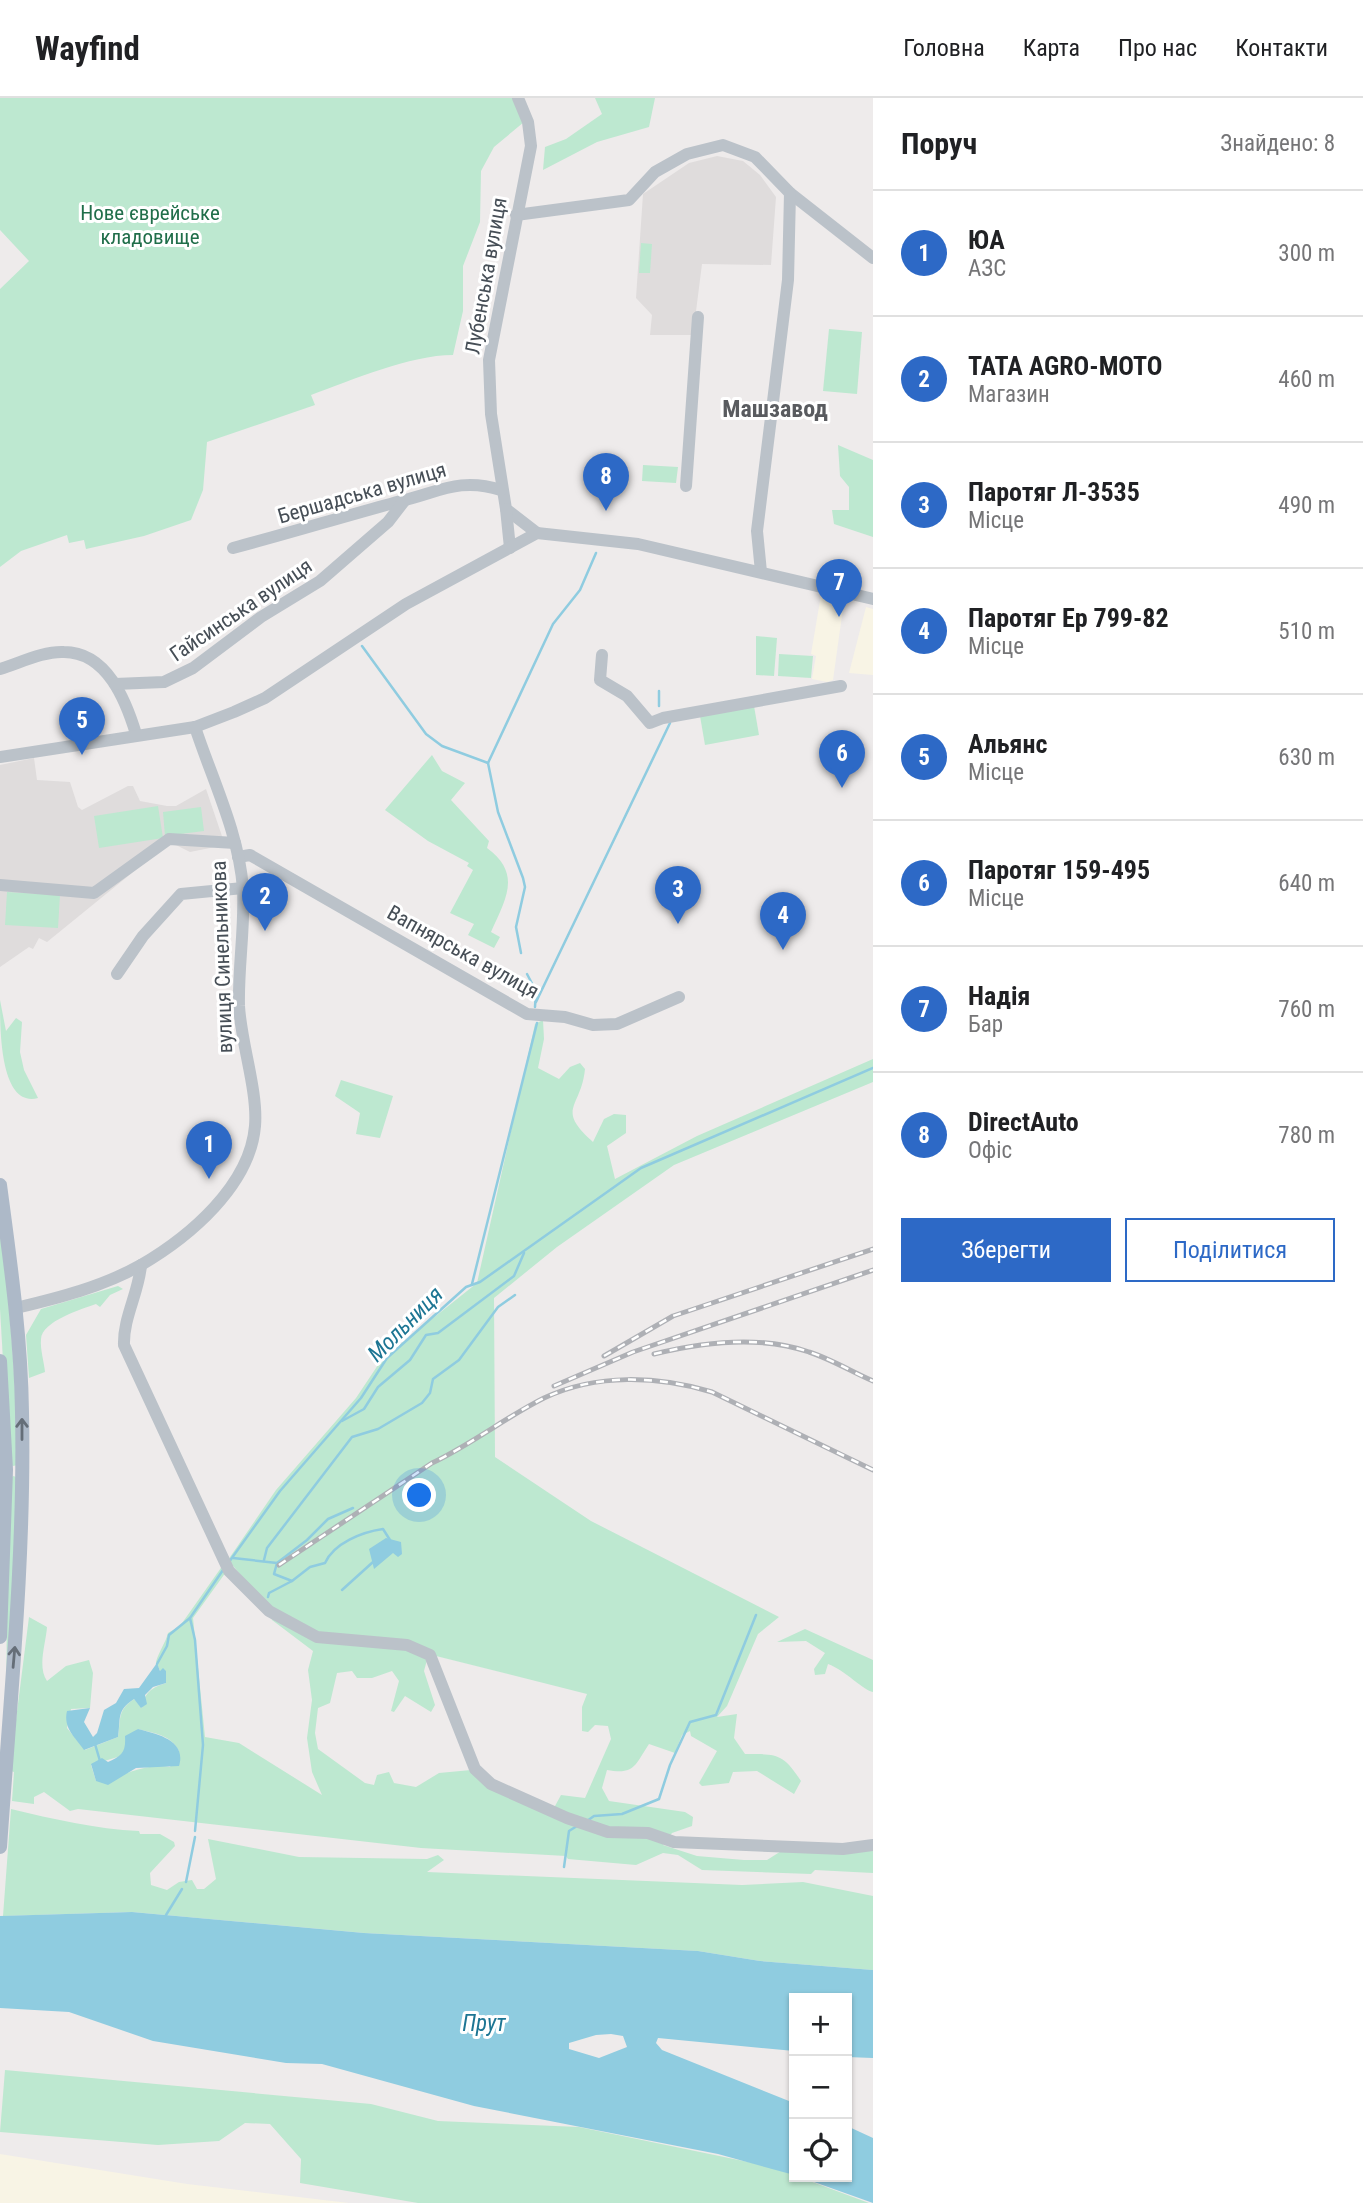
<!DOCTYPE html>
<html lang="uk">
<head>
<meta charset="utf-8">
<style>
  body { margin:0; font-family:"Roboto Condensed",sans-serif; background:#f6f6f6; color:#202124 }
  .controls { position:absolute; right:21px; bottom:21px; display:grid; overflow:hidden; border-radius:0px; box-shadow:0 2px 5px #0004 }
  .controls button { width:63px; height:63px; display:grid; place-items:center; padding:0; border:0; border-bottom:2px solid #e0e0e0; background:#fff; color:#202124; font:35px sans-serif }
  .you { position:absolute; left:420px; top:1398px; width:24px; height:24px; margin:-18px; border:5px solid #fff; border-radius:50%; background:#1a73e8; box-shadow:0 0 0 10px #1a73e833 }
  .badge { display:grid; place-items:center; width:46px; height:46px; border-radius:50%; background:#2d69c6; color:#fff; font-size:23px; font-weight:700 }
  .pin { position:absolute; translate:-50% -58px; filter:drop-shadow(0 2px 4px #0008) }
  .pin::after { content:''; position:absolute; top:37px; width:24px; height:21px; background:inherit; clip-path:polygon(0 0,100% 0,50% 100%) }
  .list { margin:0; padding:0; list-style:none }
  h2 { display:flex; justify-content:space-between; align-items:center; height:91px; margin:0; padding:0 28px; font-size:30px }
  h2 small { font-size:23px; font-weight:400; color:#757577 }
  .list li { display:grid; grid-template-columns:46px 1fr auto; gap:21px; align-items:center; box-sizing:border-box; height:126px; padding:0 28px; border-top:2px solid #e0e0e0 }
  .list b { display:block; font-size:26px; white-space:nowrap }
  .list p { margin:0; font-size:23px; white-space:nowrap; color:#757577 }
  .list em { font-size:23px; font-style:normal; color:#757577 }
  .actions { display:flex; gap:14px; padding:21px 28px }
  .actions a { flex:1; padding:16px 0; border:2px solid #2d69c6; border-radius:0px; text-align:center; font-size:24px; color:#2d69c6 }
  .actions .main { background:#2d69c6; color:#fff }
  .icon { flex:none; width:38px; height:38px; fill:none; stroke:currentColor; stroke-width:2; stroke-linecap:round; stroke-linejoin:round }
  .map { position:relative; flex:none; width:873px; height:2105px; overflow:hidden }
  header { display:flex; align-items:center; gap:42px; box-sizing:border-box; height:98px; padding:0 35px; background:#fff; border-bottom:2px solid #e0e0e0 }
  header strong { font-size:33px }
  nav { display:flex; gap:38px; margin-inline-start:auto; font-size:24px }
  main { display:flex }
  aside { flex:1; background:#fff }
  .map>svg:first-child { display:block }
</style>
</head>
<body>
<header>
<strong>Wayfind</strong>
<nav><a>Головна</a><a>Карта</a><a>Про нас</a><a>Контакти</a></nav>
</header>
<main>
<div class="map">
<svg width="873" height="2105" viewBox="0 0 873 2105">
  <rect width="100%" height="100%" fill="#eeebeb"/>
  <g fill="#f8f4e5">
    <path d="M821,497L844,503L833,582L827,584L812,581L816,558L811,556Z"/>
    <path d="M866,509L873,511V577L849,575Z"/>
    <path d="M0,2056L187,2086L349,2105H0Z"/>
  </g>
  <g fill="#dfdcdc">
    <path d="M717,58L743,63L760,77L776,99L771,167L702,166L693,237H650L652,217L636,200L643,96L689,65Z"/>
    <path d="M34,660L37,682L70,684L78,709L82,712L128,688H133L140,703L167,708H176L206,691L225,747L190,754L170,744L47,844L39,840L33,851L29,849L0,869V667Z"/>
  </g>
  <g fill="#bde8d0" fill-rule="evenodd">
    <path d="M0,0H515L524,24L494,49L481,73L480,124L463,168V213L453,257C410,257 352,282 311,297L315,307L207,344L203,392L191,422L144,438L86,451L84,442L69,445L67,437L21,453L0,469V191L29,163L0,132Z"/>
    <path d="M595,0H655L649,29L597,44L543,72L545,49L566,41L602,16Z"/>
    <path d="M641,145L652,146L650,175H639Z"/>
    <path d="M829,231L862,234L857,296L823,293Z"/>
    <path d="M838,347L873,362V439L834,426L832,412H849V389L840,378Z"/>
    <path d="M643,367L678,369L676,385L642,383Z"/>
    <path d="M756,538L777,540L774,578L756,577Z"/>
    <path d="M779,556L813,558L811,580L778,578Z"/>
    <path d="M754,608L759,637L705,647L700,618Z"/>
    <path d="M432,657L442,673L465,685L451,702L489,743L487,750C522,776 506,800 491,834L500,839L494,850L468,837L474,826L450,815L473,772L467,768L469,765L428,743L385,712Z"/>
    <path d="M158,708L163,740L99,750L94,718Z"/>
    <path d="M201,709L204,733L165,738L163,714Z"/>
    <path d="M7,794L60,797L58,830L5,827Z"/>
    <path d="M0,902L6,933L16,920L22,924L20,954L24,972L38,1000C0,1010 0,932 0,902Z"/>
    <path d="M543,922L544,941L538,970L559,981L570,969L580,965L585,971C581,1011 555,1010 593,1044L604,1021L614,1016L626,1017V1035L607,1048L615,1081L697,1038L873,961V984L674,1067L557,1149L494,1200L495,1359L591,1423L779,1519L758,1536L727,1608L717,1619L737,1616L734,1640L745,1656C777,1656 783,1655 801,1683L794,1696L757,1673L733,1674L729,1685L702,1688L699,1685L717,1653L691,1638L690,1633L682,1637L675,1655L649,1646C635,1667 635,1677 607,1672L602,1690L609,1703L685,1714L693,1719L692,1728L672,1735L663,1747L697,1758L744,1762H767L786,1750L873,1749V1775L815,1772L811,1776L702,1772L678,1757L663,1755L636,1767L568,1761L566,1758L421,1750L78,1711L70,1713L44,1694L34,1699V1706L12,1703L14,1674L11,1673L12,1653L29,1519L47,1529C46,1545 37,1569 47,1583L66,1568L89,1562L93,1575L90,1610L71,1611L67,1630L85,1652L118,1639C121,1620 117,1613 134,1601L142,1610C145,1594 151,1590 166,1585L156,1564C159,1553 165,1546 168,1535L180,1528L223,1467L226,1474L193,1520L205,1639L239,1645L322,1697L312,1674L307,1640L312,1602L308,1572L313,1553L272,1522L270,1511L228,1462L276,1392L356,1300L382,1261L477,1185L535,926ZM436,1558L587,1596L582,1609V1633L588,1634L595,1627L608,1628L611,1641L585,1700L561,1697L555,1708L557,1718L471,1672L439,1675L416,1689L394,1685L389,1674L377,1677L374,1687L365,1685L318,1651L315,1635L318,1610L330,1605L337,1575L352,1573L357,1580H372L392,1573L399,1583L391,1613L394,1614L405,1598L431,1614L435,1607L424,1573L427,1562ZM138,1631C154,1635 171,1637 179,1653L170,1669C142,1664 122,1681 96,1683L91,1667L121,1658Z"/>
    <path d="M341,982L393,998L380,1040L356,1036L360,1015L335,998Z"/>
    <path d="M0,1126C10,1206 16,1286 18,1367L13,1368L9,1365L0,1211Z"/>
    <path d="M118,1188L123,1191L110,1197L100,1209L96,1206C82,1211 42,1223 41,1241C40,1251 44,1264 45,1274L29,1280L26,1237L41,1211Z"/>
    <path d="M14,1378L19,1382L6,1628L8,1380Z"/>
    <path d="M805,1531L873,1562V1594C864,1593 845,1572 828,1566L825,1576L815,1577L814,1571L825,1555L806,1543L777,1544Z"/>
    <path d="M11,1711C53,1721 96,1731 139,1733L140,1736H160L174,1744L175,1748L150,1775L151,1787L167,1792L179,1784L192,1782L197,1791H204L216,1781L208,1741L299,1759L427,1761L438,1757L444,1762L427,1774L742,1787L803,1784L873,1798V1872L760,1863L698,1853L364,1835L132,1814L3,1818Z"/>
    <path d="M5,1972L371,2006L438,2023L579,2029L772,2069L869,2105H418L300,2085L301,2061L270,2026L245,2025L219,2043L158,2047L0,2034Z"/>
  </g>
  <g fill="#8fcce0" fill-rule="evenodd">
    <path d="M386,1440L401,1444L402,1456L398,1459L393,1455L374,1471L369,1451Z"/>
    <path d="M157,1565L160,1573L163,1570L166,1573V1585L153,1589L145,1597L147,1606L141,1610L134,1601C116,1613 121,1620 118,1639L84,1652C75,1639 63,1630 67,1613L90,1610L84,1624L93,1639L97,1635L104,1612L116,1605L124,1591L139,1590Z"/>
    <path d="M138,1631C157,1636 187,1642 179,1668L136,1670L108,1687L96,1683L91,1666L102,1660L108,1664C122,1658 126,1654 125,1638Z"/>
    <path d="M132,1814L364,1835L698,1853L760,1863L873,1872V1960L847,1959V1900H794V1953L658,1940L656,1945L662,1952L794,2005V2077L718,2056L474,2008L322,1966L286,1965L153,1943L69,1914L0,1910V1818ZM611,1936L623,1938L627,1949L599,1960L569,1951V1945L596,1937Z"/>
    <path d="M847,2028L873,2040V2105L800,2079H847Z"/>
  </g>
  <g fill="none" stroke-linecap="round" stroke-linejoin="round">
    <g stroke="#8fcce0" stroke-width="2.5">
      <path d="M362,548L426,636L442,648L488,665"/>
      <path d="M659,593V608"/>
      <path d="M521,855L516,829L525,789L523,780L498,714L488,665L553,526L580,492L596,455"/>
      <path d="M527,876L536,893L535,909"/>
      <path d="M536,904L670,625"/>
      <path d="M472,1186L537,925"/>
      <path d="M342,1323L364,1311L378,1289L410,1262L426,1237L438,1235L514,1178L524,1155"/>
      <path d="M353,1410L328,1421L307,1442L277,1465L274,1476L292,1483L310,1469L325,1465C334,1445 362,1434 383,1431L390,1442"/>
      <path d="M233,1460L277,1465"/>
      <path d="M264,1462L267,1450L352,1339L378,1331L422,1305L430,1295L433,1281L459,1262L498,1209L515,1197"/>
      <path d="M229,1464L280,1393L361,1300L387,1260L466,1189L480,1184L641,1070L873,970"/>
      <path d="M342,1492L373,1464"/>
      <path d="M268,1499L269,1495L292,1483"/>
      <path d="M157,1566L167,1548L169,1537L190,1520"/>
      <path d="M95,1646L100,1663"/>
      <path d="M587,1723L594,1718L622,1716L659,1701L670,1667L690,1624L716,1617L756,1517"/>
      <path d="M195,1733L203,1647L195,1542L190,1520L223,1472"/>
      <path d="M564,1769L569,1733L577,1728"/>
      <path d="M186,1784L195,1739"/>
      <path d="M166,1817L182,1791"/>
    </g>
    <g stroke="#bbc2c9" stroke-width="12">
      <path d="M518,0L528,24L531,48L489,262L491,316L506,411L537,435"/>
      <path d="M516,117L629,102L655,74L687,56L723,47L755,59L790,95L873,160"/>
      <path d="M686,388L698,219"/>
      <path d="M506,411L510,450"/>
      <path d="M233,450C290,435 345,418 401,403C439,394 460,379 501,392"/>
      <path d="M761,474L757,433L788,182L790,95"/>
      <path d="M602,557L600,582L627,598L650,625L663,620L841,588"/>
      <path d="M0,571C20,565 43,553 64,554C107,554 126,603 136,636"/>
      <path d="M115,586L164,584L193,570L261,519L320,483L388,424L405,402"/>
      <path d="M0,659L195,629L234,614L265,600L406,506L537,435L638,446L873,501"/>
      <path d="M238,759L250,757L527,916L565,919L593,927L617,926L679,899"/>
      <path d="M0,787L94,795L169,741L235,745"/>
      <path d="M117,876L143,838L181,796L243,790"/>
      <path d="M141,1167C139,1194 123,1220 124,1247L229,1473L269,1513L317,1539L407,1547L430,1557L475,1671L491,1686L567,1720L608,1734L648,1735L674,1744L843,1751L873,1747"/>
      <path d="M16,1210C58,1200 102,1189 141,1167C189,1139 250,1088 255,1028C258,993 241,945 239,908C238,869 245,830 243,791C239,735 212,681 195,629"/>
    </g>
    <g stroke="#adb9c8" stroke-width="14">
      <path d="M0,1087C10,1162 21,1238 22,1314C25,1459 10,1604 0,1749"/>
      <path d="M0,1263L6,1372L0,1539"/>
    </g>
    <defs>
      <g id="rail">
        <path d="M654,1256C703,1244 760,1237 809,1254C831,1261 852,1274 873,1283"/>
        <path d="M604,1258L673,1218L873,1151"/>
        <path d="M554,1288L633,1254L873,1172"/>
        <path d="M279,1467L432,1365C472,1346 506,1319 544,1300C597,1275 658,1278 712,1294L873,1372"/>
      </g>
    </defs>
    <use href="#rail" stroke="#aeb0b5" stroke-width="5"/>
    <use href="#rail" stroke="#fff" stroke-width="2.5" stroke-dasharray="8" stroke-linecap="butt"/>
  </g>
  <defs><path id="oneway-shaft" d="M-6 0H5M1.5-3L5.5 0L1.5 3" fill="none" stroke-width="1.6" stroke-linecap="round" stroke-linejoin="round" transform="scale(1.75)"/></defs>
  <g stroke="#656e78">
    <use href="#oneway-shaft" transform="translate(22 1331) rotate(-90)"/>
    <use href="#oneway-shaft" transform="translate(14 1559) rotate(-85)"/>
  </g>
  <g text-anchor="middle" stroke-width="6" stroke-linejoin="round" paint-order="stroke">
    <g font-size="21" fill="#206e4a" stroke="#fff">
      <text x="150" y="122">Нове єврейське<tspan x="150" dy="24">кладовище</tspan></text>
    </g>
    <g font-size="21" fill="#464e56" stroke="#fff">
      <text transform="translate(486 178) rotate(-80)" y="7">Лубенська вулиця</text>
      <text transform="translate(362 395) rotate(-16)" y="7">Бершадська вулиця</text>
      <text transform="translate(241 512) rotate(-34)" y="7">Гайсинська вулиця</text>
      <text transform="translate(463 854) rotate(29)" y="7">Вапнярська вулиця</text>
      <text transform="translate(222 859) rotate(-92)" y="7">вулиця Синельникова</text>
    </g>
    <g font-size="23" font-style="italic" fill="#1c7593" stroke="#fff">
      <text transform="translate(405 1226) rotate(-45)" y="8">Мольниця</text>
      <text x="484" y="1933">Прут</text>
    </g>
    <g font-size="24" font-weight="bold" fill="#595b5f" stroke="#fff">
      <text x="775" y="319">Машзавод</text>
    </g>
  </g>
</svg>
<div class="controls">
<button>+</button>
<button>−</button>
<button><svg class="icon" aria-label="locate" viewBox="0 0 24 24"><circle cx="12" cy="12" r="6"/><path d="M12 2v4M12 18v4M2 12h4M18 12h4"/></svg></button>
</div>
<div class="you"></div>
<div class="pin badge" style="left:209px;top:1081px">1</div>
<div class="pin badge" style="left:265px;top:833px">2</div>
<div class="pin badge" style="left:678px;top:826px">3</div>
<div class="pin badge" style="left:783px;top:852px">4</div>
<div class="pin badge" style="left:82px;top:657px">5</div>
<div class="pin badge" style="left:842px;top:690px">6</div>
<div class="pin badge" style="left:839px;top:519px">7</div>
<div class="pin badge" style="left:606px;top:413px">8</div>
</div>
<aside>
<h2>Поруч<small>Знайдено: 8</small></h2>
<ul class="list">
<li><span class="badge">1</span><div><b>ЮА</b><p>АЗС</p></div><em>300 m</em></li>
<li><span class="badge">2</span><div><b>TATA AGRO-MOTO</b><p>Магазин</p></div><em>460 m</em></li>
<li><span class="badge">3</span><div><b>Паротяг Л-3535</b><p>Місце</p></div><em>490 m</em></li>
<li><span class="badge">4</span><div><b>Паротяг Ер 799-82</b><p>Місце</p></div><em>510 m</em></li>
<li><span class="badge">5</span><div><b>Альянс</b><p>Місце</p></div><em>630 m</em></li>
<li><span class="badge">6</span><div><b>Паротяг 159-495</b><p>Місце</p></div><em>640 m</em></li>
<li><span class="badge">7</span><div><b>Надія</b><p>Бар</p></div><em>760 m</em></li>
<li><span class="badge">8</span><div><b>DirectAuto</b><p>Офіс</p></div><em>780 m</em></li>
</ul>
<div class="actions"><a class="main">Зберегти</a><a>Поділитися</a></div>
</aside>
</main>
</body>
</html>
